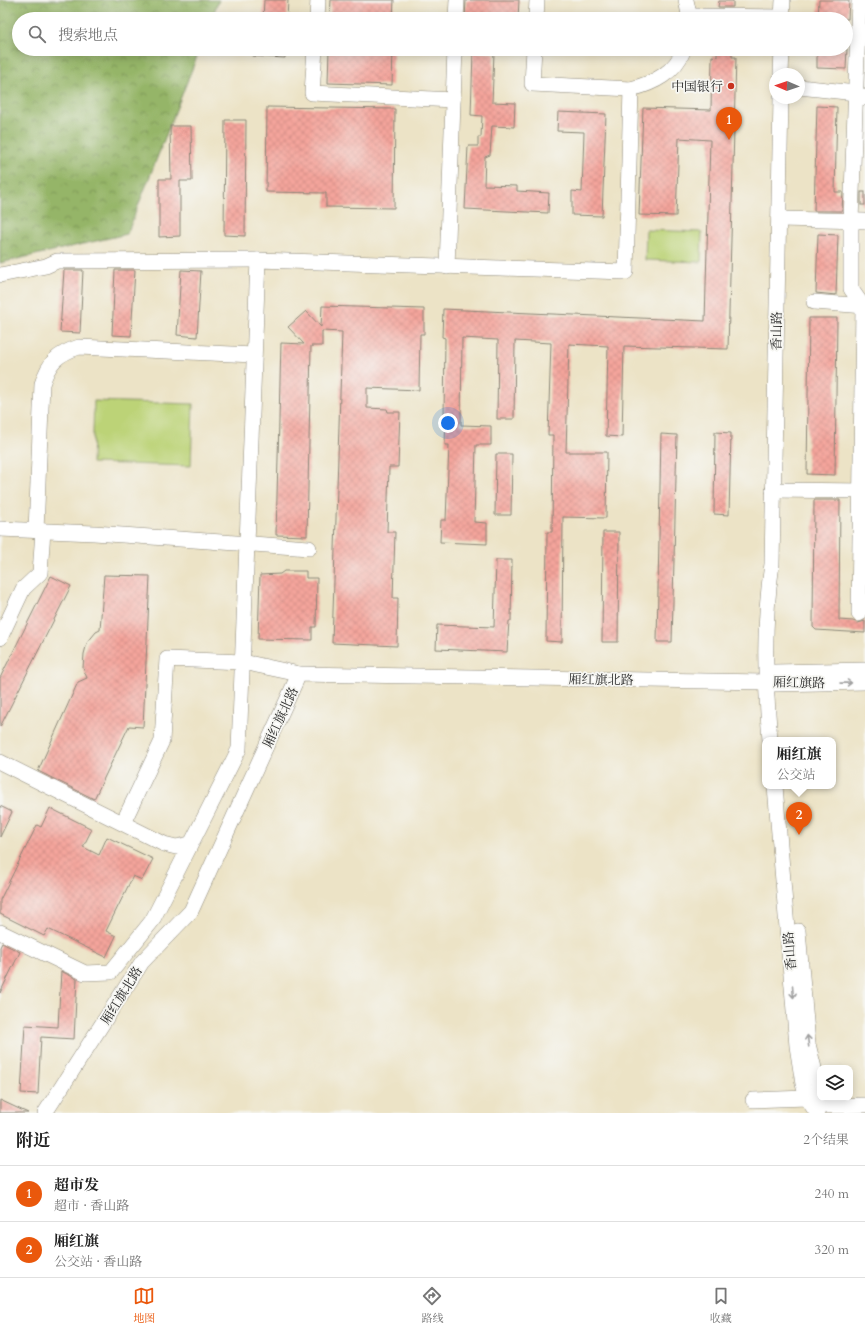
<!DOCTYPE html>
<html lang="zh">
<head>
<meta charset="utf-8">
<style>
  body { margin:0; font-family:Cardo,"Noto Serif SC",serif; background:#f2f2f2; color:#222 }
  .controls { position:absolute; right:12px; bottom:12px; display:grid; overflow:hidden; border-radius:8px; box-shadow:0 2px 10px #0003 }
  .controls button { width:36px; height:36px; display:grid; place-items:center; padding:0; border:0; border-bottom:1px solid #e0e0e0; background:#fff; color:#222; font:20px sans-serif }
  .compass { position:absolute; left:769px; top:68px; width:36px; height:36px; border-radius:50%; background:#fff; box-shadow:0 2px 10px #0003; rotate:272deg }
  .you { position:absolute; left:448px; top:423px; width:14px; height:14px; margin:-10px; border:3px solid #fff; border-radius:50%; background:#1a73e8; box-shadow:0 0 0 6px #1a73e833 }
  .badge { display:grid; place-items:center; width:26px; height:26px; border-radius:50%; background:#ea580c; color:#fff; font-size:13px; font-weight:700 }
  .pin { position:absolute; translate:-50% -33px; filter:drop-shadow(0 1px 2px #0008) }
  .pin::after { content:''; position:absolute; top:21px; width:14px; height:12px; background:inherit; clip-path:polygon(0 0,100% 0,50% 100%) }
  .popup { position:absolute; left:762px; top:737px; width:74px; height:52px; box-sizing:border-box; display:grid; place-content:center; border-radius:8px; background:#fff; filter:drop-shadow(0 1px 3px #0005); font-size:13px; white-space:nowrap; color:#767676 }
  .popup b { font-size:15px; color:#222 }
  .popup::after { content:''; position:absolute; left:50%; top:100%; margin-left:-8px; border:8px solid transparent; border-top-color:#fff }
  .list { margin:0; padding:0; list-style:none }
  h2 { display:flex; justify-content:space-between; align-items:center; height:52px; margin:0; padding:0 16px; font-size:17px }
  h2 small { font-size:13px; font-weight:400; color:#767676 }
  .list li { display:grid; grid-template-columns:26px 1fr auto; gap:12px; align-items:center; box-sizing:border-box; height:56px; padding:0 16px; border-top:1px solid #e0e0e0 }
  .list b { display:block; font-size:15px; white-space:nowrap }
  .list p { margin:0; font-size:13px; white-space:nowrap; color:#767676 }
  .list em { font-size:13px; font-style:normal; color:#767676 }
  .icon { flex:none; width:22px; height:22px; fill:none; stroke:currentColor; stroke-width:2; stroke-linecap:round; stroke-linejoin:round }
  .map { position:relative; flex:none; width:865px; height:1113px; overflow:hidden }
  .search { position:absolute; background:#fff; box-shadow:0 2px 10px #0003; left:12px; right:12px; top:12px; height:44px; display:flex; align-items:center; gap:10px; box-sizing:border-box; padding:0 14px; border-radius:22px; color:#767676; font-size:15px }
  .sheet { height:164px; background:#fff }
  nav { display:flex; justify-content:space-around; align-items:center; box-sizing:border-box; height:56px; border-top:1px solid #e0e0e0; background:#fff; font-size:11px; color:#767676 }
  nav a { display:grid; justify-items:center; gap:2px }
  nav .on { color:#ea580c }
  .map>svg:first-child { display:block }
</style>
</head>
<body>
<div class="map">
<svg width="865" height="1113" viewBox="0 0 865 1113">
  <defs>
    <pattern id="forest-crowns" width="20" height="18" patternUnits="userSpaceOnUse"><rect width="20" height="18" fill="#95b568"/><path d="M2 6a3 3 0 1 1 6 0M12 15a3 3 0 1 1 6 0" fill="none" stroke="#7a9356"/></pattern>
    <pattern id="building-cross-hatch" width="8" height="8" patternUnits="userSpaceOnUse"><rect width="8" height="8" fill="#f4a49b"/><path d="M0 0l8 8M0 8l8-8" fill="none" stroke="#d18d86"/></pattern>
  </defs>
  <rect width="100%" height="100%" fill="#f6f6f2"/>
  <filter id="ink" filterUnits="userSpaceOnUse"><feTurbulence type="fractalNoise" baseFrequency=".025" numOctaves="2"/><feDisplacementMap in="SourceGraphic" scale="8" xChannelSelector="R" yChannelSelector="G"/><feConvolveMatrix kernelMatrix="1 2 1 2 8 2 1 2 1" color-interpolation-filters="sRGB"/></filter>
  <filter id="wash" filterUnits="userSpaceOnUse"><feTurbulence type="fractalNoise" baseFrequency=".012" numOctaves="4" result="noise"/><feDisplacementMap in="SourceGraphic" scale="16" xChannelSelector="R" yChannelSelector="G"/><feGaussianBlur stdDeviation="0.9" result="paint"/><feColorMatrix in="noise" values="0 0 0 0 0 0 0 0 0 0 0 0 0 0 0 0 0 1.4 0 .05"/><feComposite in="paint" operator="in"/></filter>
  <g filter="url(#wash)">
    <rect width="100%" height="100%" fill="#ece3c6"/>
    <path fill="url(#forest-crowns)" stroke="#60704a" d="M0,0H219L211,19H19V49H200L127,234L0,263Z"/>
    <g fill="#bcd377" stroke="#747f51">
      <path d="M646,230L702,232L701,262L645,260Z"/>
      <path d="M94,401L193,404L191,466L92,463Z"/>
    </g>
    <g id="blocks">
      <g fill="url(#building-cross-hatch)">
        <path d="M264,0H288L287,19H263Z"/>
        <path d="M331,0H394L393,19H330Z"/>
        <path d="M466,0H519L518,19H465Z"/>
        <path d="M819,0H849L848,19H818Z"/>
        <path d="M719,1H733V7H718Z"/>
        <path d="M252,49H285V58L252,56Z"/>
        <path d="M329,49H393L392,85L328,83Z"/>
        <path d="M717,49H732V57H736L728,349L624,346L622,437L606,436L608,346L569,344L566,452H607L606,518L563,517L562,642L546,641L547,532H552L553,435H548L551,343L515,341L514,419H497L498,340L462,338L461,425L491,426V445H476L474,522L487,523V544L440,542L441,520H446L449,445H445L446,417H444L445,338L442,337L443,309L705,321L710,140L679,138L676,216L639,215L643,108L711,110L712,56L717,57Z"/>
        <path d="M817,49H847L846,69L817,68Z"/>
        <path d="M473,52L494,53L492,102L515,103L514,127L492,126L490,155L485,157L484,185L517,186V191L549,193L548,213L465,209L468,146H478V137H481L482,116L471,115Z"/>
        <path d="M817,106L837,107L835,192H843L842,211H814Z"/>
        <path d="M267,107L395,109L394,208L326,207V193L266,192Z"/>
        <path d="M558,112L606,114L602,216L572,215V191L582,192L584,132L557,131Z"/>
        <path d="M225,120H246L245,236L224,235Z"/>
        <path d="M170,126H191L192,181H180V236L159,237V179H171Z"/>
        <rect x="861" y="192" width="4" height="13"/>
        <path d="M818,234L838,235L836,295L816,293Z"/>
        <path d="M64,270H83L80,333L60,332Z"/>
        <path d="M115,270H135L131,336L112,335Z"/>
        <path d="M181,270L201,271L197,337L177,335Z"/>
        <path d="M322,306L424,309V334H420L419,390L367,388V408L387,409L388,412H400L398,467H389L387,532H395L393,598H398L397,646L332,643L342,332L322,331V346H311L307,536L276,535L281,343L304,344L288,327L306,311L321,327Z"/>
        <path d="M809,318H837L835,475L807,474Z"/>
        <path d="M715,432L731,433L729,515L714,514Z"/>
        <path d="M661,434L677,435L672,642H657Z"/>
        <path d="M496,454H512L511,515H495Z"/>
        <path d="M814,500H840L839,620L853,621L858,623L865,621V633L816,630L813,627Z"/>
        <path d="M603,532H619L618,642H602Z"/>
        <path d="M496,560H512L511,621H509L507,652L436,649L437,625L494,627Z"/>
        <path d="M284,571H306V578H317L316,627H312V640L258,639L260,575L280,574Z"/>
        <path d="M104,575L150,576L143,727L129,726L94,799L38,771L78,682L87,678L83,668L84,654L87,643L96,632L100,630Z"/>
        <path d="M51,576L71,586L0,727V678Z"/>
        <path d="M0,806L12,812L0,837Z"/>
        <path d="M50,808L92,829L83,847L99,855L107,837L153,859L142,880L133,876L106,931L116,936L106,957L48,929L44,936L0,914V900L37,825L41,827Z"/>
        <path d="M2,943L20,952L0,993V947Z"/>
        <path d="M61,971L77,979L74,1039L41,1037L38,1094L21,1093L25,1025L58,1027Z"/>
        <path d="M0,1100L28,1113H0Z"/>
      </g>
    </g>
  </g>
  <g filter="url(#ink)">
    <use href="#blocks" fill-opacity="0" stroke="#8c8778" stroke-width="1"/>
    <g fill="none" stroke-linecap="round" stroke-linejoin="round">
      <defs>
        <g id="minor">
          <path d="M686,0L690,19"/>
          <path d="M690,16L782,17"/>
          <path d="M317,19L318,0"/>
          <path d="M456,19L457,0"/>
          <path d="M536,19L537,0"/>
          <path d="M782,19L783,0"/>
          <path d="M315,49L312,93L453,100"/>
          <path d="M534,49L532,84L631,89"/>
          <path d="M781,74L782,49"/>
          <path d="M799,87L856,93L865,98"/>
          <path d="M779,219L865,221"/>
          <path d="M447,267L455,49"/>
          <path d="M0,275L46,266L57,261L258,260"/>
          <path d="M814,302L865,306"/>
          <path d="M773,490L865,491"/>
          <path d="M0,529L94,533L309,548"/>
          <path d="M36,531L42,384C49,362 57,354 79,347L254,355"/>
          <path d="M859,614L863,306L851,289V221L859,0"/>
          <path d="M0,638L23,589L40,573L43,531"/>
          <path d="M765,682L775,672L865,670"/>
          <path d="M770,740C765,681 763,623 772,564L781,98"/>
          <path d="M0,762L164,844L176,847L190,844"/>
          <path d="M775,786L797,1046L803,1084L807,1098L817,1113"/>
          <path d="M123,823L162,741L167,659L243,662L299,674"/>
          <path d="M798,931L808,1044L820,1092"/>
          <path d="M0,932L85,973L111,972L152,921L239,749L258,260L626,272L631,89C654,83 675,73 684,49"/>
          <path d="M753,1100L807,1098L825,1106L865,1105"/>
          <path d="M45,1113L142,962L191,911L299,674L765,682L775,684L865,682"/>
        </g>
      </defs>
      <use href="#minor" stroke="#8c8778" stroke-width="16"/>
      <use href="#minor" stroke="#fff" stroke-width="15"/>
    </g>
    <defs><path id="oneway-shaft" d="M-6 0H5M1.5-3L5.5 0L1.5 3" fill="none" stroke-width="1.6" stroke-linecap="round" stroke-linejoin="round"/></defs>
    <g stroke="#a0a0a0">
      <use href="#oneway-shaft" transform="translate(846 683) rotate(-1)"/>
      <use href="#oneway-shaft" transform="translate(793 992) rotate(85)"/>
      <use href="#oneway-shaft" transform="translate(808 1041) rotate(-97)"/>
    </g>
  </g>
  <circle fill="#c8321e" stroke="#f6f6f2" stroke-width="1.5" cx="731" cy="86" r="4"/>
  <g text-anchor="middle" stroke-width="3.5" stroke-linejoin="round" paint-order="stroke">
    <g font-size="13" fill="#2b2b2b" stroke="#f6f6f2" text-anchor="end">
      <text x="723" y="91">中国银行</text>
    </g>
    <g font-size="13" fill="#2b2b2b" stroke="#f6f6f2">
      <text transform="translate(776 331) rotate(-89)" y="5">香山路</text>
      <text transform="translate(601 679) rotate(1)" y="5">厢红旗北路</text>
      <text transform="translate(799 682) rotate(1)" y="5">厢红旗路</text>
      <text transform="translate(280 717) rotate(-65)" y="5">厢红旗北路</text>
      <text transform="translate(789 951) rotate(-95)" y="5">香山路</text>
      <text transform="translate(121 995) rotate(-58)" y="5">厢红旗北路</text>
    </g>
  </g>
</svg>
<div class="controls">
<button><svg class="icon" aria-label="layers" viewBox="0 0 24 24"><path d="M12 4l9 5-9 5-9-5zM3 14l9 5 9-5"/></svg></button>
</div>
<svg class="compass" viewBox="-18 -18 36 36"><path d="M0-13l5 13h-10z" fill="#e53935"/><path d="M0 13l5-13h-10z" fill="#767676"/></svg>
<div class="you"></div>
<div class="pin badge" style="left:729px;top:140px">1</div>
<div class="pin badge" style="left:799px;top:835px">2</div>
<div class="popup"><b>厢红旗</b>公交站</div>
<div class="search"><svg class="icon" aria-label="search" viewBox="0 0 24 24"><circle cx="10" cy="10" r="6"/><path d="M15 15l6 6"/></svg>搜索地点</div>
</div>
<section class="sheet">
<h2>附近<small>2个结果</small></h2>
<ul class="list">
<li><span class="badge">1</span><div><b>超市发</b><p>超市 · 香山路</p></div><em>240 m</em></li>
<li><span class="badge">2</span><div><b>厢红旗</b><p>公交站 · 香山路</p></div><em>320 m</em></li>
</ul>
</section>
<nav>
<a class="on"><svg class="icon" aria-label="map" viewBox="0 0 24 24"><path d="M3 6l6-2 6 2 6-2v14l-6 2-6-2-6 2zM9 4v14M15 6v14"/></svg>地图</a>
<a><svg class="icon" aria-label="directions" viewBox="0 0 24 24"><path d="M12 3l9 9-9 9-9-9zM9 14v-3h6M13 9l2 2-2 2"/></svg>路线</a>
<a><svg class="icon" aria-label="saved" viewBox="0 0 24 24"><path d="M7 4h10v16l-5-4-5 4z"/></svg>收藏</a>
</nav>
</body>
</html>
